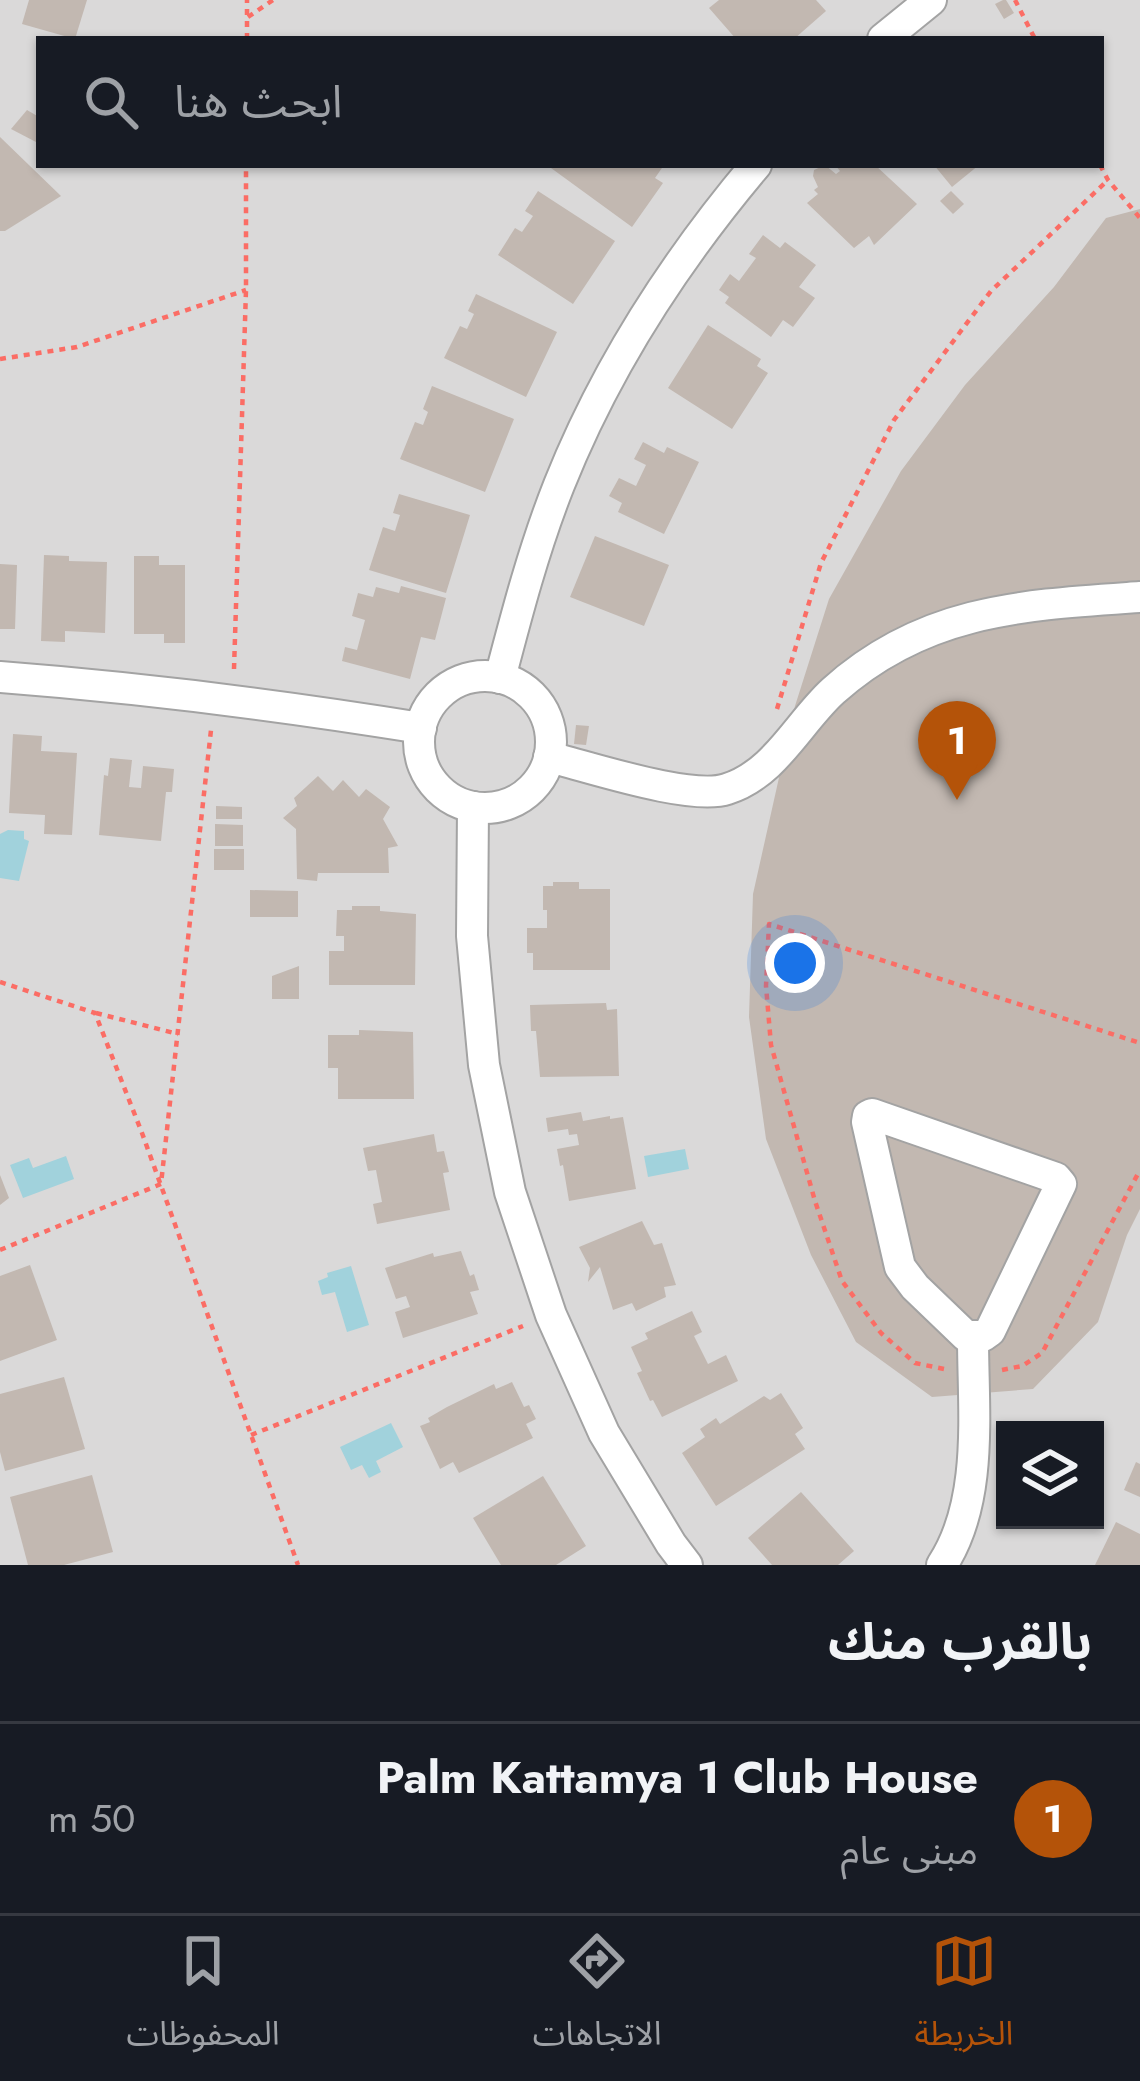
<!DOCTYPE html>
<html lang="ar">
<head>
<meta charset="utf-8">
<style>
  body { margin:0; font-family:Jost,"Noto Sans Arabic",sans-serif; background:#20242c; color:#f1f3f6; direction:rtl }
  .controls { position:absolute; right:36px; bottom:36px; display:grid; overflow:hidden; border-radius:0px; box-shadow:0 3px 9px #0004 }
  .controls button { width:108px; height:108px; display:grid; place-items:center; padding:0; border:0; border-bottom:3px solid #363941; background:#171b24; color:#f1f3f6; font:60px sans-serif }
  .you { position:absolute; left:795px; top:963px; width:42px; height:42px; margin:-30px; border:9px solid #fff; border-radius:50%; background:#1a73e8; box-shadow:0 0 0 18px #1a73e833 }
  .badge { display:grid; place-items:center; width:78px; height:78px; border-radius:50%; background:#b45309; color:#fff; font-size:39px; font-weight:700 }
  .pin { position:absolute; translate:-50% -99px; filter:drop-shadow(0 3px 6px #0008) }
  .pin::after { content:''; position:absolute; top:63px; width:42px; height:36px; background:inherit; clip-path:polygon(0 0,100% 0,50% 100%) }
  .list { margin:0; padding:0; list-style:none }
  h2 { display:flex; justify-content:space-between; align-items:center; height:156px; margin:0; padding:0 48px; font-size:51px }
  h2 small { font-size:39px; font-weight:400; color:#9ea1a6 }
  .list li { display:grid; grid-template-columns:78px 1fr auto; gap:36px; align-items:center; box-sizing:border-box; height:192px; padding:0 48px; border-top:3px solid #363941 }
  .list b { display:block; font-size:45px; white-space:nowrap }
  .list p { margin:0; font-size:39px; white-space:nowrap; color:#9ea1a6 }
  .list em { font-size:39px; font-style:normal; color:#9ea1a6 }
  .icon { flex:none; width:66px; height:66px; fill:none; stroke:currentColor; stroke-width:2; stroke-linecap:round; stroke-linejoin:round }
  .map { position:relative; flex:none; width:1140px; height:1565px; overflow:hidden; direction:ltr }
  .search { position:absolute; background:#171b24; box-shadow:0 3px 9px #0004; left:36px; right:36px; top:36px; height:132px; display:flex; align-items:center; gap:30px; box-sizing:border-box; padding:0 42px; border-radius:0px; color:#9ea1a6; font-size:45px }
  .sheet { height:348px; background:#171b24 }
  nav { display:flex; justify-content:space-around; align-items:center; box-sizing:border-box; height:168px; border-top:3px solid #363941; background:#171b24; font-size:33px; color:#9ea1a6 }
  nav a { display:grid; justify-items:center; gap:6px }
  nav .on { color:#b45309 }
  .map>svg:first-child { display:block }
</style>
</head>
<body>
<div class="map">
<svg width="1140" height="1565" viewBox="0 0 1140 1565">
  <rect width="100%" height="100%" fill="#eee9e1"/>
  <path fill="#dad9d9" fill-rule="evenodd" d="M0,0H1140V1565H0ZM39,39H1101V165H39ZM1005,1430H1095V1520H1005Z"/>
  <g fill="#a1d2dc">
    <path d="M8,830L24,831V839L29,841L19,881L0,878V834Z"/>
    <path d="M685,1149L689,1169L648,1177L644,1156Z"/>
    <path d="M66,1156L74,1179L23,1198L10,1165L29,1158L33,1168Z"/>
    <path d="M351,1266L369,1325L347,1332L335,1292L322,1295L318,1281L328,1277L327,1273Z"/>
    <path d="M391,1423L403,1447L376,1461L381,1472L369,1478L362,1465L351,1470L340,1447Z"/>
  </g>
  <g fill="#c2b8b1">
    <path d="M29,0H87L75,39L22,24Z"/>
    <path d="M719,0H816L826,11L794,39H736L709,8Z"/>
    <path d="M1003,0H1006L1014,13L1004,19L995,4Z"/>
    <path d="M27,110L39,117V137L36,142L11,129Z"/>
    <path d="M0,137L61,196L5,231H0Z"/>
    <path d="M553,165H664L655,178L663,183L632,227L551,168Z"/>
    <path d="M825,165L836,174L840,171L835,165H875L917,204L874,245L869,236L854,248L807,203L818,194L814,190L818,187L813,176L814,170Z"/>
    <path d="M934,165H979L952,187Z"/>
    <path d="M538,191L615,241L573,304L498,255L515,228L522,232L533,216L525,211Z"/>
    <path d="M951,191L964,204L953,214L940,201Z"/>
    <path d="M1140,209V1209L1127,1235L1098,1322L1033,1389L932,1397L856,1342L811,1255L766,1139L749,1017L753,894L795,706L829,599L901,471L965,385L1054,287L1106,218Z"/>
    <path d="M763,235L780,248L785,242L816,265L799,287L815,298L793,327L783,320L771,337L725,303L729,297L719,290L730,274L739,281L756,258L749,254Z"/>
    <path d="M476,294L557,332L526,397L444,358L460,326L467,329L474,314L468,311Z"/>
    <path d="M708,325L761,359L757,366L768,373L732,429L668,388Z"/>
    <path d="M432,386L514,419L485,492L400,459L415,422L423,425L428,412L423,409Z"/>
    <path d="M643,442L664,453L667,447L699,462L664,534L618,512L622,503L609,496L619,478L636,486L646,465L634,459Z"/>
    <path d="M399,494L470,515L446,593L369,570L383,527L395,531L400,515L393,513Z"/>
    <path d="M595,536L669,565L644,626L570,597Z"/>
    <path d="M44,555L69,556V561L107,562L105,633L65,631V642L41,641Z"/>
    <path d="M134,556H159V565H185V643H164V634H134Z"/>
    <path d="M0,564L17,565L15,629H0Z"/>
    <path d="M401,586L446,598L435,640L421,637L410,679L342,661L345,647L357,650L365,620L352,616L358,593L373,597L376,587L399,593Z"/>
    <path d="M576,725L589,726L586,745L574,744Z"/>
    <path d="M13,734L42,736L41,751L77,753L72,835L44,834L45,815L9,813Z"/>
    <path d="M110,758L132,760L129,787L141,788L143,766L174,769L172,792H166L161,841L99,835L104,775L108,776Z"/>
    <path d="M318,776L333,791L343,780L359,797L366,789L390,807L383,819L398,846L388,848L389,873H318L317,881L297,879L296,829L283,818L297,806L294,798Z"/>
    <path d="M216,806L242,807V819H216Z"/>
    <path d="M215,824L243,825V846H215Z"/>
    <rect x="214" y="849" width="30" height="21"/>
    <path d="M553,882H579V889H610V970H533V953H527V928H547V910H543V886H553Z"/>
    <path d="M250,890L298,891V917H250Z"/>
    <path d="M352,906H380V911L416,914L415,985H329V951H344V936H336L337,910H352Z"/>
    <path d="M299,966V999H272V976Z"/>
    <path d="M606,1003L607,1010L617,1009L619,1076L540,1077L536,1031H531L530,1005Z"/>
    <path d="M359,1030L413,1032L414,1099H338V1068H328V1035H359Z"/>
    <path d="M581,1112L583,1121L610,1116V1119L623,1117L636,1189L569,1201L563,1165L560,1166L557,1149L579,1145L577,1134L569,1135L568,1129L548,1132L546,1118Z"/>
    <path d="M434,1134L437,1152L444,1151L449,1172L443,1173L450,1210L377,1224L373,1204L382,1202L376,1170L368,1171L363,1148Z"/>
    <path d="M0,1175L9,1198L0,1205Z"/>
    <path d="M642,1221L654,1245L662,1243L676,1285L664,1287L666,1297L636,1311L632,1303L613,1310L600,1267L588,1282L590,1268L579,1247Z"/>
    <path d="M461,1251L470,1276L474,1274L479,1290L470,1292L478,1314L403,1338L395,1312L410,1307L406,1296L396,1299L385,1268L433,1253L434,1257Z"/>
    <path d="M30,1265L57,1340L0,1361V1276Z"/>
    <path d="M692,1311L702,1332L694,1336L708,1364L726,1355L738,1381L662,1417L653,1400L650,1401L637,1373L642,1371L631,1347L648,1339L645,1333Z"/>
    <path d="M64,1377L85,1449L5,1471L0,1452V1394Z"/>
    <path d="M512,1382L524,1407L529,1405L536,1419L526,1424L533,1438L459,1473L453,1462L440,1469L420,1426L430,1422L428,1418L447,1407L494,1384L496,1389Z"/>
    <path d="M781,1393L803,1428L795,1434L805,1449L716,1506L682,1453L705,1437L700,1429L716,1418L720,1424L764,1396L770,1400Z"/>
    <path d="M1136,1462L1140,1464V1497L1124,1490Z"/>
    <path d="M92,1475L113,1552L64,1565H28L10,1497Z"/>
    <path d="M543,1476L586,1546L556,1565H501L473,1518Z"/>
    <path d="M801,1492L854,1551L838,1565H772L748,1538Z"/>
    <path d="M1116,1522L1140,1534V1565H1095Z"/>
  </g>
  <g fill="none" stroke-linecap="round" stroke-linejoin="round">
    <defs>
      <g id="minor">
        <path d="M883,39L931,0"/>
        <circle cx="485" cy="742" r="66"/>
        <path d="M0,677C143,688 279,705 421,728"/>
        <path d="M500,678C517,613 534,548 559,485C606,367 675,261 756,165"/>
        <path d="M549,757C590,767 691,801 727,789C775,774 798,723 833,691C924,609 1024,605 1140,597"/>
        <path d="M473,807L472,936L484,1065L510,1192L551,1315L604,1433L671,1544L687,1565"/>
        <path d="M872,1114L1056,1178L1061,1184L990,1331L983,1336H966L915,1287L900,1267L867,1122L868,1116Z"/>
        <path d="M942,1565C984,1501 973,1411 973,1338"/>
      </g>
    </defs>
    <use href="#minor" stroke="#a3a3a3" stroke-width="34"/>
    <g stroke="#fb6d65" stroke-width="4.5" stroke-dasharray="6 6" stroke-linecap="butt">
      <path d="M1015,0L1035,39"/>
      <path d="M248,17L273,0"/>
      <path d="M247,39V0"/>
      <path d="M1100,165L1108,180L1140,218"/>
      <path d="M0,359L77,347L246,290"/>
      <path d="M234,669L246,290V165"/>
      <path d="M777,709L821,563L894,420L991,291L1108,180"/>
      <path d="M0,982L95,1013L142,1133L298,1565"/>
      <path d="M96,1013L178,1034"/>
      <path d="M0,1250L161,1184L211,730"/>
      <path d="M944,1369L915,1363L881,1333L842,1281L815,1201L771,1045L766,986L769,924L1140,1043"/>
      <path d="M1002,1370L1022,1366L1042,1353L1140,1170"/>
      <path d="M251,1435L523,1326"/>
    </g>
    <use href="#minor" stroke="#fff" stroke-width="30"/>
  </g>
</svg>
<div class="controls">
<button><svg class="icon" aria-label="layers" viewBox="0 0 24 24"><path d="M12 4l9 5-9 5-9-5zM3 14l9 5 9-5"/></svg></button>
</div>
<div class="you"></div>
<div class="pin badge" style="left:957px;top:800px">1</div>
<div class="search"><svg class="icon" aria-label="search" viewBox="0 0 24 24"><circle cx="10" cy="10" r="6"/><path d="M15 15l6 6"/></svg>ابحث هنا</div>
</div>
<section class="sheet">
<h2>بالقرب منك<small></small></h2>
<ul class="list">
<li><span class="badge">1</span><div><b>Palm Kattamya 1 Club House</b><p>مبنى عام</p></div><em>50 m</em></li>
</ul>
</section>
<nav>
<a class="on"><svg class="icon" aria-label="map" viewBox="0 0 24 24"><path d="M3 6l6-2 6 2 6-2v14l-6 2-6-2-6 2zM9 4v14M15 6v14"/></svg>الخريطة</a>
<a><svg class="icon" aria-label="directions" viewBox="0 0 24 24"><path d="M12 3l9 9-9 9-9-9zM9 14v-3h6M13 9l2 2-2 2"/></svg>الاتجاهات</a>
<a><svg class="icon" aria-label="saved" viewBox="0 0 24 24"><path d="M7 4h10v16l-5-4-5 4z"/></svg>المحفوظات</a>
</nav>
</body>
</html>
